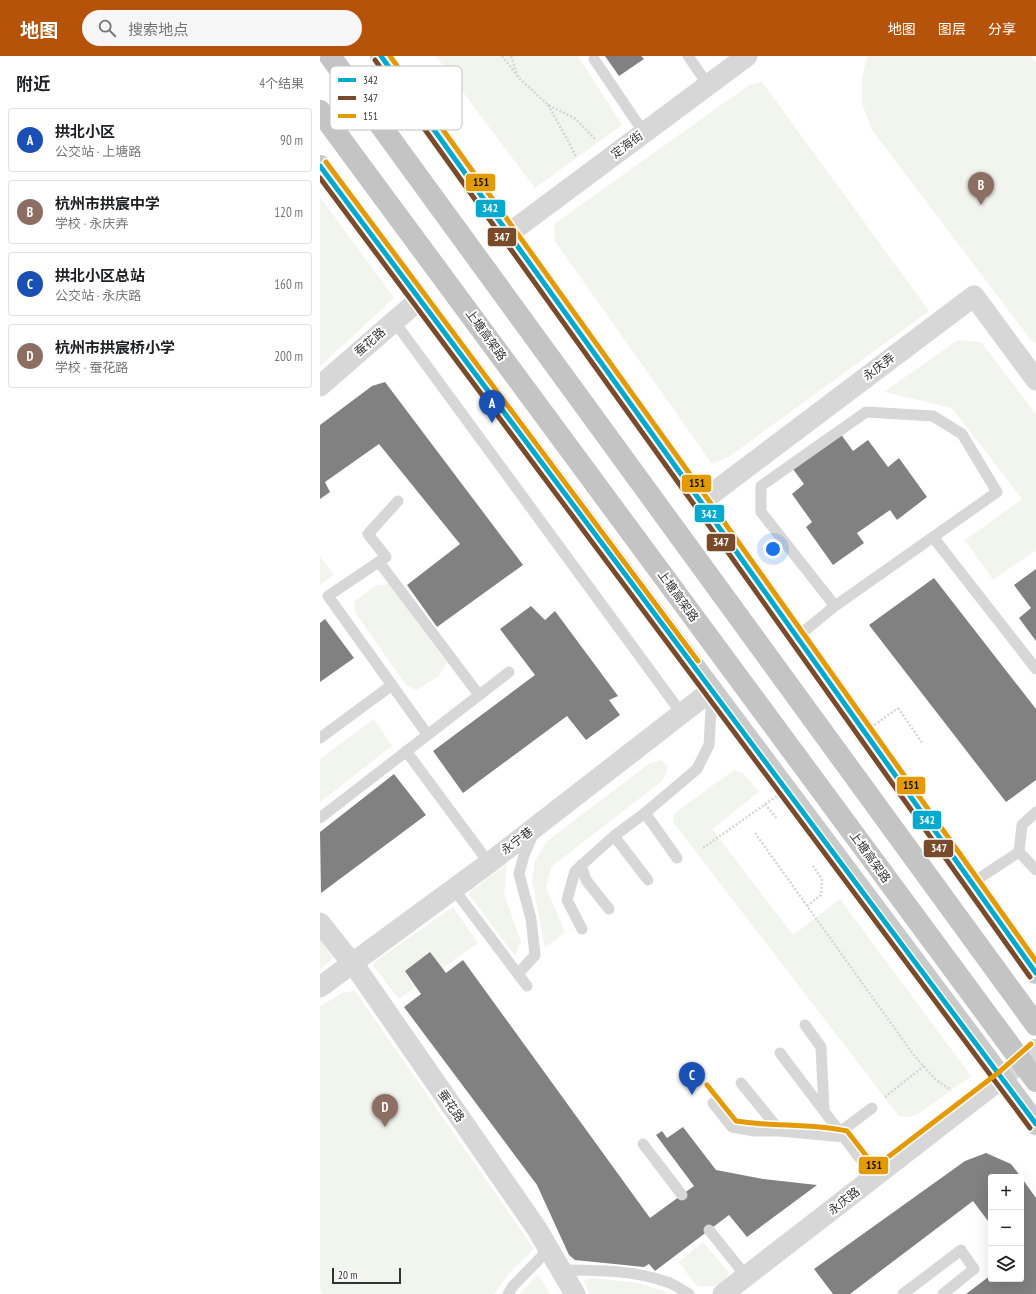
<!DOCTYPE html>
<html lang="zh">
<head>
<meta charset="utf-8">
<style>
  body { margin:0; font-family:"PT Sans Narrow","Noto Sans SC",sans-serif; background:#f6f6f6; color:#202124 }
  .controls { position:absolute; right:12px; bottom:12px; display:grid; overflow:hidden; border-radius:4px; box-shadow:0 4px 16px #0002 }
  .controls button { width:36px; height:36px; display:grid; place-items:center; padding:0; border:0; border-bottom:1px solid #e0e0e0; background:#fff; color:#202124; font:20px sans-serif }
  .scale { position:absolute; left:12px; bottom:10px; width:69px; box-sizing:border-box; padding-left:4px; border:2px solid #333; border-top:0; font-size:11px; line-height:14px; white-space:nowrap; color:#333; -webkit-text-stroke:3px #fff; paint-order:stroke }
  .you { position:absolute; left:453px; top:493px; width:14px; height:14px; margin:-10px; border:3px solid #fff; border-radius:50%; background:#1a73e8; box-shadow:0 0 0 6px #1a73e833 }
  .badge { display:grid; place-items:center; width:26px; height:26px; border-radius:50%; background:#b45309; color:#fff; font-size:13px; font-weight:700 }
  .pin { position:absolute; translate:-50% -33px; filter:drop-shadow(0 1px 2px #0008) }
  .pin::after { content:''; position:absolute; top:21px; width:14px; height:12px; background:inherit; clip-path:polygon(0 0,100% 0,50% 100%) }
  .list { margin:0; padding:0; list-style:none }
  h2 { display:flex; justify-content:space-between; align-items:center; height:52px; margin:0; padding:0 16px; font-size:17px }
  h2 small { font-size:13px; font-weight:400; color:#757577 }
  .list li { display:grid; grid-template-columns:26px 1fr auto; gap:12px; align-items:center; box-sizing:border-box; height:64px; margin:0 8px 8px; padding:0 8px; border:1px solid #e0e0e0; border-radius:4px }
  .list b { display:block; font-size:15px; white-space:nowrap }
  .list p { margin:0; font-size:13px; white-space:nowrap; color:#757577 }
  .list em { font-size:13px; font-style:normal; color:#757577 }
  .icon { flex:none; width:22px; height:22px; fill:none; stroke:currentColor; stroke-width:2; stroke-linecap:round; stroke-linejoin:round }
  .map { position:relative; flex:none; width:716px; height:1238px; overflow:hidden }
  header { display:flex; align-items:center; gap:24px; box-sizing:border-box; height:56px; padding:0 20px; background:#b45309; color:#fff }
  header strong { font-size:19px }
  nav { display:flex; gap:22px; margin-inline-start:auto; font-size:14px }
  .search { width:280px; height:36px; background:#f6f6f6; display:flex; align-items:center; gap:10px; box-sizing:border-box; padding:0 14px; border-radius:22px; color:#757577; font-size:15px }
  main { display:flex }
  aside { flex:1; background:#fff }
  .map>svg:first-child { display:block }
</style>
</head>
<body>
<header>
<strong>地图</strong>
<div class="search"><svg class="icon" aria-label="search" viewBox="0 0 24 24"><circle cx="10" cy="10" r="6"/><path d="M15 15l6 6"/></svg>搜索地点</div>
<nav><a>地图</a><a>图层</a><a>分享</a></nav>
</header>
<main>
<aside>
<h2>附近<small>4个结果</small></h2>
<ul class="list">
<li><span class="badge" style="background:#1a4fb4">A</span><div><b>拱北小区</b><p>公交站 · 上塘路</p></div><em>90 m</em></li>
<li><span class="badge" style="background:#8d6e63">B</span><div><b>杭州市拱宸中学</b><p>学校 · 永庆弄</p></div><em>120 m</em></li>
<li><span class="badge" style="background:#1a4fb4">C</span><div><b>拱北小区总站</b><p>公交站 · 永庆路</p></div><em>160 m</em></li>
<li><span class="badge" style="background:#8d6e63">D</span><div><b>杭州市拱宸桥小学</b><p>学校 · 蚕花路</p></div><em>200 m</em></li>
</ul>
</aside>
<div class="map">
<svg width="716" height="1238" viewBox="0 0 716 1238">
  <rect width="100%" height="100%" fill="#fff"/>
  <g fill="#f1f5ed">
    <path d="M116,0H258L302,69L215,132Z"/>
    <path d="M547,0H711L716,6V288L711,284L552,74L542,47V24Z"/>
    <path d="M442,26L609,255L410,400L392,408L235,185L234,168L429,29Z"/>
    <path d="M0,141L74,242L0,310Z"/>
    <path d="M638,284L661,286L716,358V494L673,524L645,484L702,443L632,352L564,336Z"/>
    <path d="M0,500L14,519L0,529Z"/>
    <path d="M69,528L127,607L119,620L96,634L86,629L35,556L34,546L55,530Z"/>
    <path d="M54,663L72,690L0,746V703Z"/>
    <path d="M342,704L348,712L342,725L231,811L226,832L245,876L225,892L212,824L215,805L226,786L330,707Z"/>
    <path d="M414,714L423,717L439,736L392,773L473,879L520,843L651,1020L600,1057L589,1061L579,1060L353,766L355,757Z"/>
    <path d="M187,808L184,838L201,886L195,900L148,837Z"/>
    <path d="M133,851L158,887L79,943L52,908Z"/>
    <path d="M0,883L13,902L0,913Z"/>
    <path d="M35,935L214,1193L189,1217L174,1238H3L0,1233V950L24,936Z"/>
    <path d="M383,1186L409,1217C401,1232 392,1232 376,1229L359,1206Z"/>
    <path d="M218,1219L230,1238H199Z"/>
    <path d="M273,1222L318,1227L344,1235L347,1238H270L263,1224Z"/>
  </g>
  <g fill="#818181">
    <path d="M285,0H321L324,3L299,20Z"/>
    <path d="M65,326L203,509L117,571L87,529L140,488L59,388L5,426L10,436L0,443V369L52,330Z"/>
    <path d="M518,374L533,395L548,384L568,411L579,402L607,441L577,464L570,454L537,477L544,487L513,509L486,471L492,466L472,438L484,428L470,409Z"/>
    <path d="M716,513V585L699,562L711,552L694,529Z"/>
    <path d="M614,522L716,653V724L686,746L549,569Z"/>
    <path d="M211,550L225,564L235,555L298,640L289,644L300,659L266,684L247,660L143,737L113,695L215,619L180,573Z"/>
    <path d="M5,563L34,602L0,626V567Z"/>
    <path d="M74,718L106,759L1,837L0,776Z"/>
    <path d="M110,896L126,917L143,904L330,1162L374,1130L336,1079L342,1075L347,1082L363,1071L396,1114L443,1123L497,1129L427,1181L409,1159L335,1215L329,1208L324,1211L255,1204L249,1199L217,1129L84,951L101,938L85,915Z"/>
    <path d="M666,1097L691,1108L701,1121H671V1169L653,1145L530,1238H513L494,1213L645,1105Z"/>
    <path d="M701,1121L716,1142V1238H646L671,1219V1223H701Z"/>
  </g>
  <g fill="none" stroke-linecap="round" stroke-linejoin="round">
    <g stroke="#d6d6d6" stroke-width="2.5" stroke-dasharray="2 2" stroke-linecap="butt">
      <path d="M182,0L197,19"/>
      <path d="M191,0L198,21L228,49L256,63L276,84"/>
      <path d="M228,49L247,83L256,101"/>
      <path d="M578,652L603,688"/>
      <path d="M445,748L457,763"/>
      <path d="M435,777L593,998L615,1023L631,1034"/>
      <path d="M487,850L501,839L502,823L493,810"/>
      <path d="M565,1041L604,1010"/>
    </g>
    <g stroke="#d7d7d7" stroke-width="11">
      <path d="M368,0L388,29"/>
      <path d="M274,3L324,77"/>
      <path d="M74,265L362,658"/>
      <path d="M78,445L48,478L66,501L8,540L107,678"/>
      <path d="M613,481L716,613"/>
      <path d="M59,506L159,639"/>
      <path d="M477,581L515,550L677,436L642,378L613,360L546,356L441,430V456L515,550"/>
      <path d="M0,682L72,629"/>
      <path d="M86,695L169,807"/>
      <path d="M716,756L702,769L699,796L716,814"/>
      <path d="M325,757L357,802"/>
      <path d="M0,762L189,616"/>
      <path d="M294,780L328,824"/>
      <path d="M261,809L266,824L289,853"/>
      <path d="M652,827L699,796"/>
      <path d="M133,832L207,930"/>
      <path d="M262,873L247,844L255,815L294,780L325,757L377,713L389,689L392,637"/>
      <path d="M198,918L215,899L211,863L199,818L204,799L214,776"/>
      <path d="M485,969L501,991L504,1054"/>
      <path d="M460,997L554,1121"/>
      <path d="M421,1027L460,1075"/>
      <path d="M393,1047L412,1071L434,1075H460L524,1081"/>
      <path d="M520,1076L552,1052"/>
      <path d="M323,1088L362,1139"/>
      <path d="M389,1174L426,1220"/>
      <path d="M241,1214C278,1214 315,1214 350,1227C357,1230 363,1235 369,1238"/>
      <path d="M188,1238L193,1230L229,1193"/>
      <path d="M583,1238L641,1194L654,1213L623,1238"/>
    </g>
    <g stroke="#d7d7d7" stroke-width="21">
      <path d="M188,178L427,0"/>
      <path d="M0,330L100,243"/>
      <path d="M381,446L654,240L716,324"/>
      <path d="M0,867L39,916L217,1173L255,1238"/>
      <path d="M0,931L169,807L392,634"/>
      <path d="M403,1238L682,1022L716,993"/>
    </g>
    <g stroke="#cacaca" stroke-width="22">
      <path d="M61,0L381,446L716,917"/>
      <path d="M0,110L716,1068"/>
    </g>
    <g stroke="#d6d6d6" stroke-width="2.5" stroke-dasharray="2 2" stroke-linecap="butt">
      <path d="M535,683L578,652"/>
      <path d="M383,792L471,730"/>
    </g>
    <g stroke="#c4c4c4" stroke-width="22">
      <path d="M10,0L716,969"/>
      <path d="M0,55L716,1025"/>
    </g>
    <defs>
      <g id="bus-1">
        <path d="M61,0L381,446L716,917"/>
        <path d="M0,110L716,1068"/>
      </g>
      <g id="bus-2">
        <path d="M55,4L375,450L710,921"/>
        <path d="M0,122L710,1072"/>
      </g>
      <g id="bus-3">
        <path d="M70,0L387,442L716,905"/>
        <path d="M6,106L378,605"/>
        <path d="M387,1029L416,1065C452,1071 490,1067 527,1075L555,1111L678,1017L711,988"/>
      </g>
    </defs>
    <use href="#bus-1" stroke="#fff" stroke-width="8"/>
    <use href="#bus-2" stroke="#fff" stroke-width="8"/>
    <use href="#bus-3" stroke="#fff" stroke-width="8"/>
    <use href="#bus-1" stroke="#00a9ce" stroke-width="5"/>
    <use href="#bus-2" stroke="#7a4b2a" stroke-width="5"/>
    <use href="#bus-3" stroke="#e39a05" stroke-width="5"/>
  </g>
  <g text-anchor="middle" stroke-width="4" stroke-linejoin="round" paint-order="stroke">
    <g font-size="12" fill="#333" stroke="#fff">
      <text transform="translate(307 89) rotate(-37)" y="4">定海街</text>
      <text transform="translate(166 279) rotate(54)" y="4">上塘高架路</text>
      <text transform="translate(50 286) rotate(-41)" y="4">蚕花路</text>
      <text transform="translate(559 311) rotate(-37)" y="4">永庆弄</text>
      <text transform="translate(358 540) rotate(54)" y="4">上塘高架路</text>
      <text transform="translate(197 785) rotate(-37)" y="4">永宁巷</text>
      <text transform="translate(550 801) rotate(54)" y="4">上塘高架路</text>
      <text transform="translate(131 1050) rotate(55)" y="4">蚕花路</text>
      <text transform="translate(524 1145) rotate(-38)" y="4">永庆路</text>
    </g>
  </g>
  <rect x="10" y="10" width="132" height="64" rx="6" fill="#fff" stroke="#c2c2c2" stroke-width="1"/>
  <rect x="18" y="22" width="18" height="4" fill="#00a9ce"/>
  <rect x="18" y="40" width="18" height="4" fill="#7a4b2a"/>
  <rect x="18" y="58" width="18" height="4" fill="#e39a05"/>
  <g font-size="11" fill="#333">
    <text x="43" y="28">342</text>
    <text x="43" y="46">347</text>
    <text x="43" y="64">151</text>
  </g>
  <g stroke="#fff" stroke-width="1.5">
    <rect x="145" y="117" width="31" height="19" rx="4" fill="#e39a05"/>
    <rect x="155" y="143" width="31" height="19" rx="4" fill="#00a9ce"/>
    <rect x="167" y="171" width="30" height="20" rx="4" fill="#7a4b2a"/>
    <rect x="361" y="418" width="31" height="19" rx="4" fill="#e39a05"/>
    <rect x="374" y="448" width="31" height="19" rx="4" fill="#00a9ce"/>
    <rect x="386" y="477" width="30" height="19" rx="4" fill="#7a4b2a"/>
    <rect x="576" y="720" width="30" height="19" rx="4" fill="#e39a05"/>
    <rect x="592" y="754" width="30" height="20" rx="4" fill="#00a9ce"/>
    <rect x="603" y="783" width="31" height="19" rx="4" fill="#7a4b2a"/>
    <rect x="538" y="1100" width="31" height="19" rx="4" fill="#e39a05"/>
  </g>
  <g font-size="11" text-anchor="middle" font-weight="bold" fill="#fff">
    <text x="170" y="156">342</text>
    <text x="182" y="185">347</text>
    <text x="389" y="462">342</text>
    <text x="401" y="490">347</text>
    <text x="607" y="768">342</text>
    <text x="619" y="796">347</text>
  </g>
  <g font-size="11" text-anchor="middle" font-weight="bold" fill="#111">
    <text x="161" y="130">151</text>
    <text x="377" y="431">151</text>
    <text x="591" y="733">151</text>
    <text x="554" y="1113">151</text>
  </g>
</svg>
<div class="controls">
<button>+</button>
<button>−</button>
<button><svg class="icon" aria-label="layers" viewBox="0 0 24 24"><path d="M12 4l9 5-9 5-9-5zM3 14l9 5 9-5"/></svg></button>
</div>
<div class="scale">20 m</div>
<div class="you"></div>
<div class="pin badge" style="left:172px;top:367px;background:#1a4fb4">A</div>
<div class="pin badge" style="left:661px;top:149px;background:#8d6e63">B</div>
<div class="pin badge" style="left:372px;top:1039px;background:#1a4fb4">C</div>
<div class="pin badge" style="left:65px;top:1071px;background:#8d6e63">D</div>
</div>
</main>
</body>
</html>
